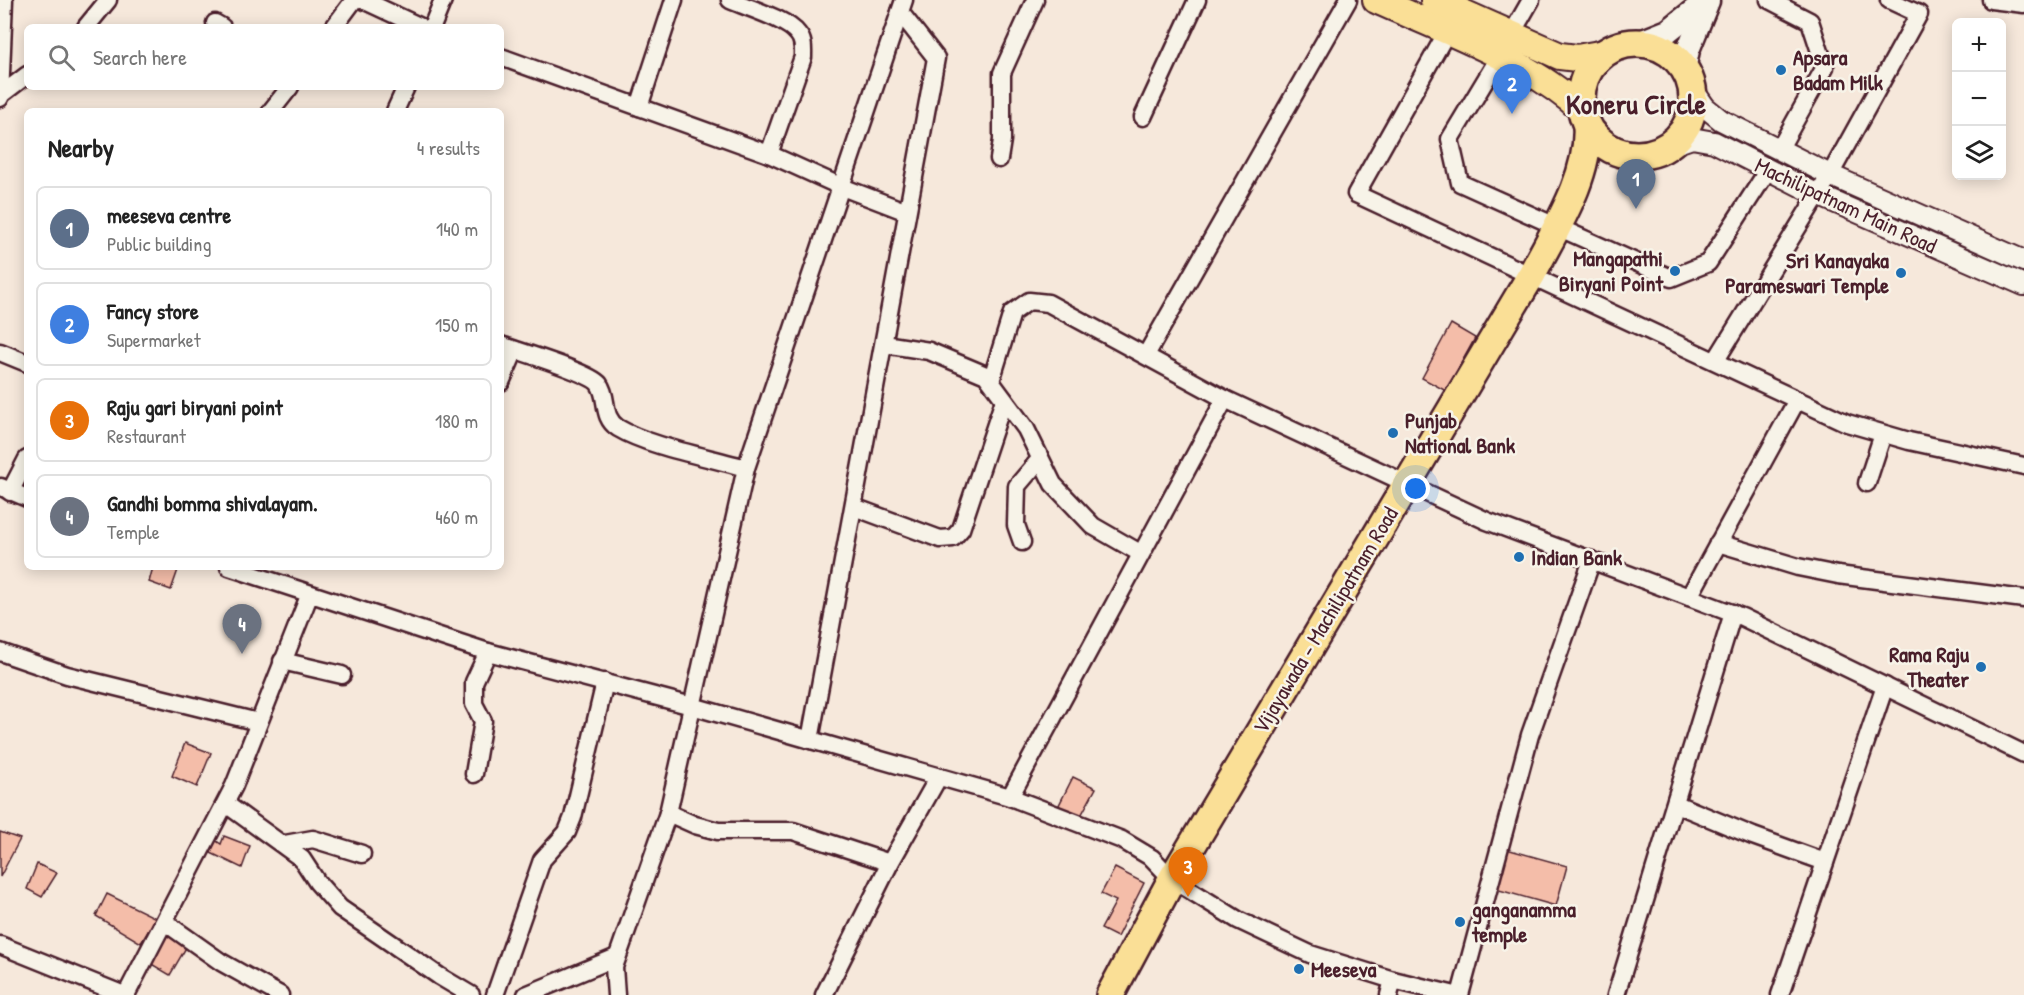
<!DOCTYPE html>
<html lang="en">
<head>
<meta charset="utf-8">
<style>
  body { margin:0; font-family:"Patrick Hand",sans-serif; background:#f6f6f6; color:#222 }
  .controls { position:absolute; right:18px; top:18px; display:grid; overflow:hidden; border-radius:9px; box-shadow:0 3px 15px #0003 }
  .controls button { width:54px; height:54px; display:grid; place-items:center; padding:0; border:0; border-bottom:2px solid #e0e0e0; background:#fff; color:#222; font:30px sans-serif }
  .you { position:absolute; left:1416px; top:489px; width:21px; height:21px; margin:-15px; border:4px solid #fff; border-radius:50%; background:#1a73e8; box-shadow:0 0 0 9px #1a73e833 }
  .badge { display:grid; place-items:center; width:39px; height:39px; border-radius:50%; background:#2563eb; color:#fff; font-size:20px; font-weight:700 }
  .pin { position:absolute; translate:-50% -50px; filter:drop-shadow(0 2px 3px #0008) }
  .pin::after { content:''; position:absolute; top:32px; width:21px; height:18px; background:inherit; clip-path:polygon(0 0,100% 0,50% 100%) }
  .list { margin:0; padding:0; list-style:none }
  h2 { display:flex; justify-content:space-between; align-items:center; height:78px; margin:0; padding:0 24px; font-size:26px }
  h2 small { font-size:20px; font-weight:400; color:#767676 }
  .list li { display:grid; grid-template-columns:39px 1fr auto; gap:18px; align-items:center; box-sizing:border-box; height:84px; margin:0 12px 12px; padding:0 12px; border:2px solid #e0e0e0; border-radius:9px }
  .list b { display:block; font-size:22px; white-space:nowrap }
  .list p { margin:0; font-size:20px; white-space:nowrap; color:#767676 }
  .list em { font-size:20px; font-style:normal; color:#767676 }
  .icon { flex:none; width:33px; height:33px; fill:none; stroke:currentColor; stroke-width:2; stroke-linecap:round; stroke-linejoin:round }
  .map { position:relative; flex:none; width:2024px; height:995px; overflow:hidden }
  .search { position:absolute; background:#fff; box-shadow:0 3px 15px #0003; left:24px; top:24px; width:480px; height:66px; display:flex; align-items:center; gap:15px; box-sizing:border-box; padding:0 21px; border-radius:9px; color:#767676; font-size:22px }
  .panel { position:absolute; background:#fff; box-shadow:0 3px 15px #0003; left:24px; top:108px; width:480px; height:462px; border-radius:9px }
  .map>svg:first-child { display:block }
</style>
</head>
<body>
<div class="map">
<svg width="2024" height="995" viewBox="0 0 2024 995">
  <rect width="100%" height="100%" fill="#f6e8db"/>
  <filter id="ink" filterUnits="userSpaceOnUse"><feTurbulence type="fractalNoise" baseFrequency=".0167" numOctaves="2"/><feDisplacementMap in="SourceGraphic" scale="12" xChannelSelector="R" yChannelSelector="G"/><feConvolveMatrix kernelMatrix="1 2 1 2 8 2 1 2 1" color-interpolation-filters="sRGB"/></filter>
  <g filter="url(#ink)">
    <g fill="#f4bda9" stroke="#4a1f2b" stroke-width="1.5">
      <path d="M1451,324L1475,338L1446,391L1422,378Z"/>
      <path d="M153,567H179L171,590L149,582Z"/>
      <path d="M185,743L211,753L197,787L172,776Z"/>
      <path d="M1073,777L1096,788L1078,821L1056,811Z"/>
      <path d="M0,832L20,839L0,877Z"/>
      <path d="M224,836L250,846L242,868L211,853L215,840L221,844Z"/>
      <path d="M1503,848L1567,866L1556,906L1492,888Z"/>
      <path d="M37,864L57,873L42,897L27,889Z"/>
      <path d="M1115,868L1144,883L1117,937L1101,929L1116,901L1101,894Z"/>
      <path d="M107,894L156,918L141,943L96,916Z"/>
      <path d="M166,931L187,946L170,975L148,962Z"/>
    </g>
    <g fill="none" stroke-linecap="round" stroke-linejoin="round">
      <defs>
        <g id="minor">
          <path d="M363,0L421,27"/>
          <path d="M730,0C748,8 787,19 798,34C804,41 803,49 803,57L769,154"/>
          <path d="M1769,0L1810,21L1825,67L1780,148"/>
          <path d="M1991,0L2024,4"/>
          <path d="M215,23L222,27"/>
          <path d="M86,27L108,0"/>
          <path d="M334,27L354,0"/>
          <path d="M432,27L443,0"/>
          <path d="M1447,32L1356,194L1847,423L1909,441L2024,466"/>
          <path d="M1511,35L1531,0"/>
          <path d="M1500,56L1450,139L1460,183L1671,278L1708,263L1768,170"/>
          <path d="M501,57L769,154L842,187L907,212"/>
          <path d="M2,94L27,75"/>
          <path d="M0,98L4,0"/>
          <path d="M639,107L674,0"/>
          <path d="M271,111L290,87"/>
          <path d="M395,111L406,87"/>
          <path d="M1143,117L1197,0"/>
          <path d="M999,159L1002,140V73L1035,0"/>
          <path d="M884,344L929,351L986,375L1026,429L1053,484L1093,526L1140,553"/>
          <path d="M501,345C518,351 591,373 599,384C609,398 601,417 618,428C650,447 709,457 746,468"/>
          <path d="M0,352L27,363"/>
          <path d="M1146,355L1348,0"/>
          <path d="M1716,360L1830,175L1919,14L1889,0"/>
          <path d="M991,381L1012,313L1029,301L1048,303L1225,399L1010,797"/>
          <path d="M501,382L515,350"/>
          <path d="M1225,399L1487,521L1742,617L2024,754"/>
          <path d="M1867,483L1883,434"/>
          <path d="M1,487L27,498"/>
          <path d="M10,492L27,459"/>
          <path d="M854,507L940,539L953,538L961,529L1004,400"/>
          <path d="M1022,542L1016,525L1017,486L1040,459"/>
          <path d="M1718,543L1798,567L1838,575L2024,599"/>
          <path d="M229,567L488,652L692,706L1010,797L1122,840L1152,858L1172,879L1238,920L1310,954L1393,980L1455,995"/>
          <path d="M1689,597L1797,400"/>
          <path d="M0,652L67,675L258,722"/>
          <path d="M282,661L342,675"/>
          <path d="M810,740L936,58L900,12"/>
          <path d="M474,774L483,721L474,704V682L488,652"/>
          <path d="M226,804L302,859L317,882L340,908L439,976L471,995"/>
          <path d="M1676,804L1753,836L1825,862"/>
          <path d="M668,813L695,825L718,831H793L890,863"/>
          <path d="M285,844L313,839L362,854"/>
          <path d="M166,923L221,962L280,995"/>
          <path d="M0,945L124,995"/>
          <path d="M126,995L234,786L309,596"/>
          <path d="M495,995L542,860L567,832L573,817L605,682"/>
          <path d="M526,995L617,957"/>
          <path d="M616,995L614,967L668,813L746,468L904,0"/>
          <path d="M824,995L890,863L938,778"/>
          <path d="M1389,995L1393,980"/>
          <path d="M1460,995L1530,735L1592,560"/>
          <path d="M1616,995L1733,613"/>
          <path d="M1780,995L1885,686"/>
        </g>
        <g id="tertiary">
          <path d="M1691,87L1705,107L1721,120L1830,175L2024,261"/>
          <path d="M1666,147L1692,138L1714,142L1818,195L2024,285"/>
        </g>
        <g id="secondary">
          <path d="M1638,43L1668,31L1707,0"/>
          <path d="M1684,70L1688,50L1708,1"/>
        </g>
        <g id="primary">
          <path d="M1376,0C1441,29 1530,61 1582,110"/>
          <path d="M1434,0L1560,56L1577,58L1605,53"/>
        </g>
        <g id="trunk">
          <circle cx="1637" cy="99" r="56"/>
          <path d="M1110,995L1172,879L1532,274C1555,229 1590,177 1587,126"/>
        </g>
      </defs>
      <use href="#minor" stroke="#4a1f2b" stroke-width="21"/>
      <use href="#tertiary" stroke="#4a1f2b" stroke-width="24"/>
      <use href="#secondary" stroke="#4a1f2b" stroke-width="27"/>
      <use href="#primary" stroke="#4a1f2b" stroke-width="30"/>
      <use href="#trunk" stroke="#4a1f2b" stroke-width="32"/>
      <use href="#minor" stroke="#f7f3e8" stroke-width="16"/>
      <use href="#tertiary" stroke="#f7f3e8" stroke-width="20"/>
      <use href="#secondary" stroke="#f7f3e8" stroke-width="22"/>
      <use href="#primary" stroke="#fadf96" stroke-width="26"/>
      <use href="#trunk" stroke="#fadf96" stroke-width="27"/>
    </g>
  </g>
  <g fill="#1f6fb2" stroke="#f7f3e8" stroke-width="2">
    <circle cx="1781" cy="70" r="6"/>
    <circle cx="1675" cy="271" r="6"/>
    <circle cx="1901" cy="273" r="6"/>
    <circle cx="1393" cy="433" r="6"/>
    <circle cx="1519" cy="557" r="6"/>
    <circle cx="1981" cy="667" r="6"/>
    <circle cx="1460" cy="922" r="6"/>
    <circle cx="1299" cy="969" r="6"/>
  </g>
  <g text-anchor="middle" stroke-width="5" stroke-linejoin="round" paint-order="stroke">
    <g font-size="22" font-weight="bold" fill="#4a1f2b" stroke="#f7f3e8" text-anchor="start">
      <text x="1793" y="65">Apsara<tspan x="1793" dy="25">Badam Milk</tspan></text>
      <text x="1663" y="266" text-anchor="end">Mangapathi<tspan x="1663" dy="25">Biryani Point</tspan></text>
      <text x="1889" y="268" text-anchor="end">Sri Kanayaka<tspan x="1889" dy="25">Parameswari Temple</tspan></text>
      <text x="1405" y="428">Punjab<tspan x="1405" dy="25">National Bank</tspan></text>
      <text x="1531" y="565">Indian Bank</text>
      <text x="1969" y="662" text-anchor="end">Rama Raju<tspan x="1969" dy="25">Theater</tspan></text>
      <text x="1472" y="917">ganganamma<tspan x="1472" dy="25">temple</tspan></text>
      <text x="1311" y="977">Meeseva</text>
    </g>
    <g font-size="22" fill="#4a1f2b" stroke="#f7f3e8">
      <text transform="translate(1846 205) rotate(25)" y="8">Machilipatnam Main Road</text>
      <text transform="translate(1325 620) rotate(-59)" y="8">Vijayawada - Machilipatnam Road</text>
    </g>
    <g font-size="28" font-weight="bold" fill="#4a1f2b" stroke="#f7f3e8">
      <text x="1636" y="114">Koneru Circle</text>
    </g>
  </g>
</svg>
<div class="controls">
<button>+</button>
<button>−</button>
<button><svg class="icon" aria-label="layers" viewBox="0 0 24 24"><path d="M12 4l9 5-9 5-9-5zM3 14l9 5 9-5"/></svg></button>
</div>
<div class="you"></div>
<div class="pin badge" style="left:1636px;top:209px;background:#5c6f8a">1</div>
<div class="pin badge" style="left:1512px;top:114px;background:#3f7fe0">2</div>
<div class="pin badge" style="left:1188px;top:897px;background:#e8710a">3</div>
<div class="pin badge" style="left:242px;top:654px;background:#6b7280">4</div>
<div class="search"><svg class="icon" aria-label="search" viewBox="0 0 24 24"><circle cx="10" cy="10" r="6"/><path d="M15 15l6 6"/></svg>Search here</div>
<section class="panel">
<h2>Nearby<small>4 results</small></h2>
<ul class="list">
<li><span class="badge" style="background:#5c6f8a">1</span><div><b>meeseva centre</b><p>Public building</p></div><em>140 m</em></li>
<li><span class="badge" style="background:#3f7fe0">2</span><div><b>Fancy store</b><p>Supermarket</p></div><em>150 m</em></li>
<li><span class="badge" style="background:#e8710a">3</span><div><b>Raju gari biryani point</b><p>Restaurant</p></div><em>180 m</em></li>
<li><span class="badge" style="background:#6b7280">4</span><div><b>Gandhi bomma shivalayam.</b><p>Temple</p></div><em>460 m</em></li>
</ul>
</section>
</div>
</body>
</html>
